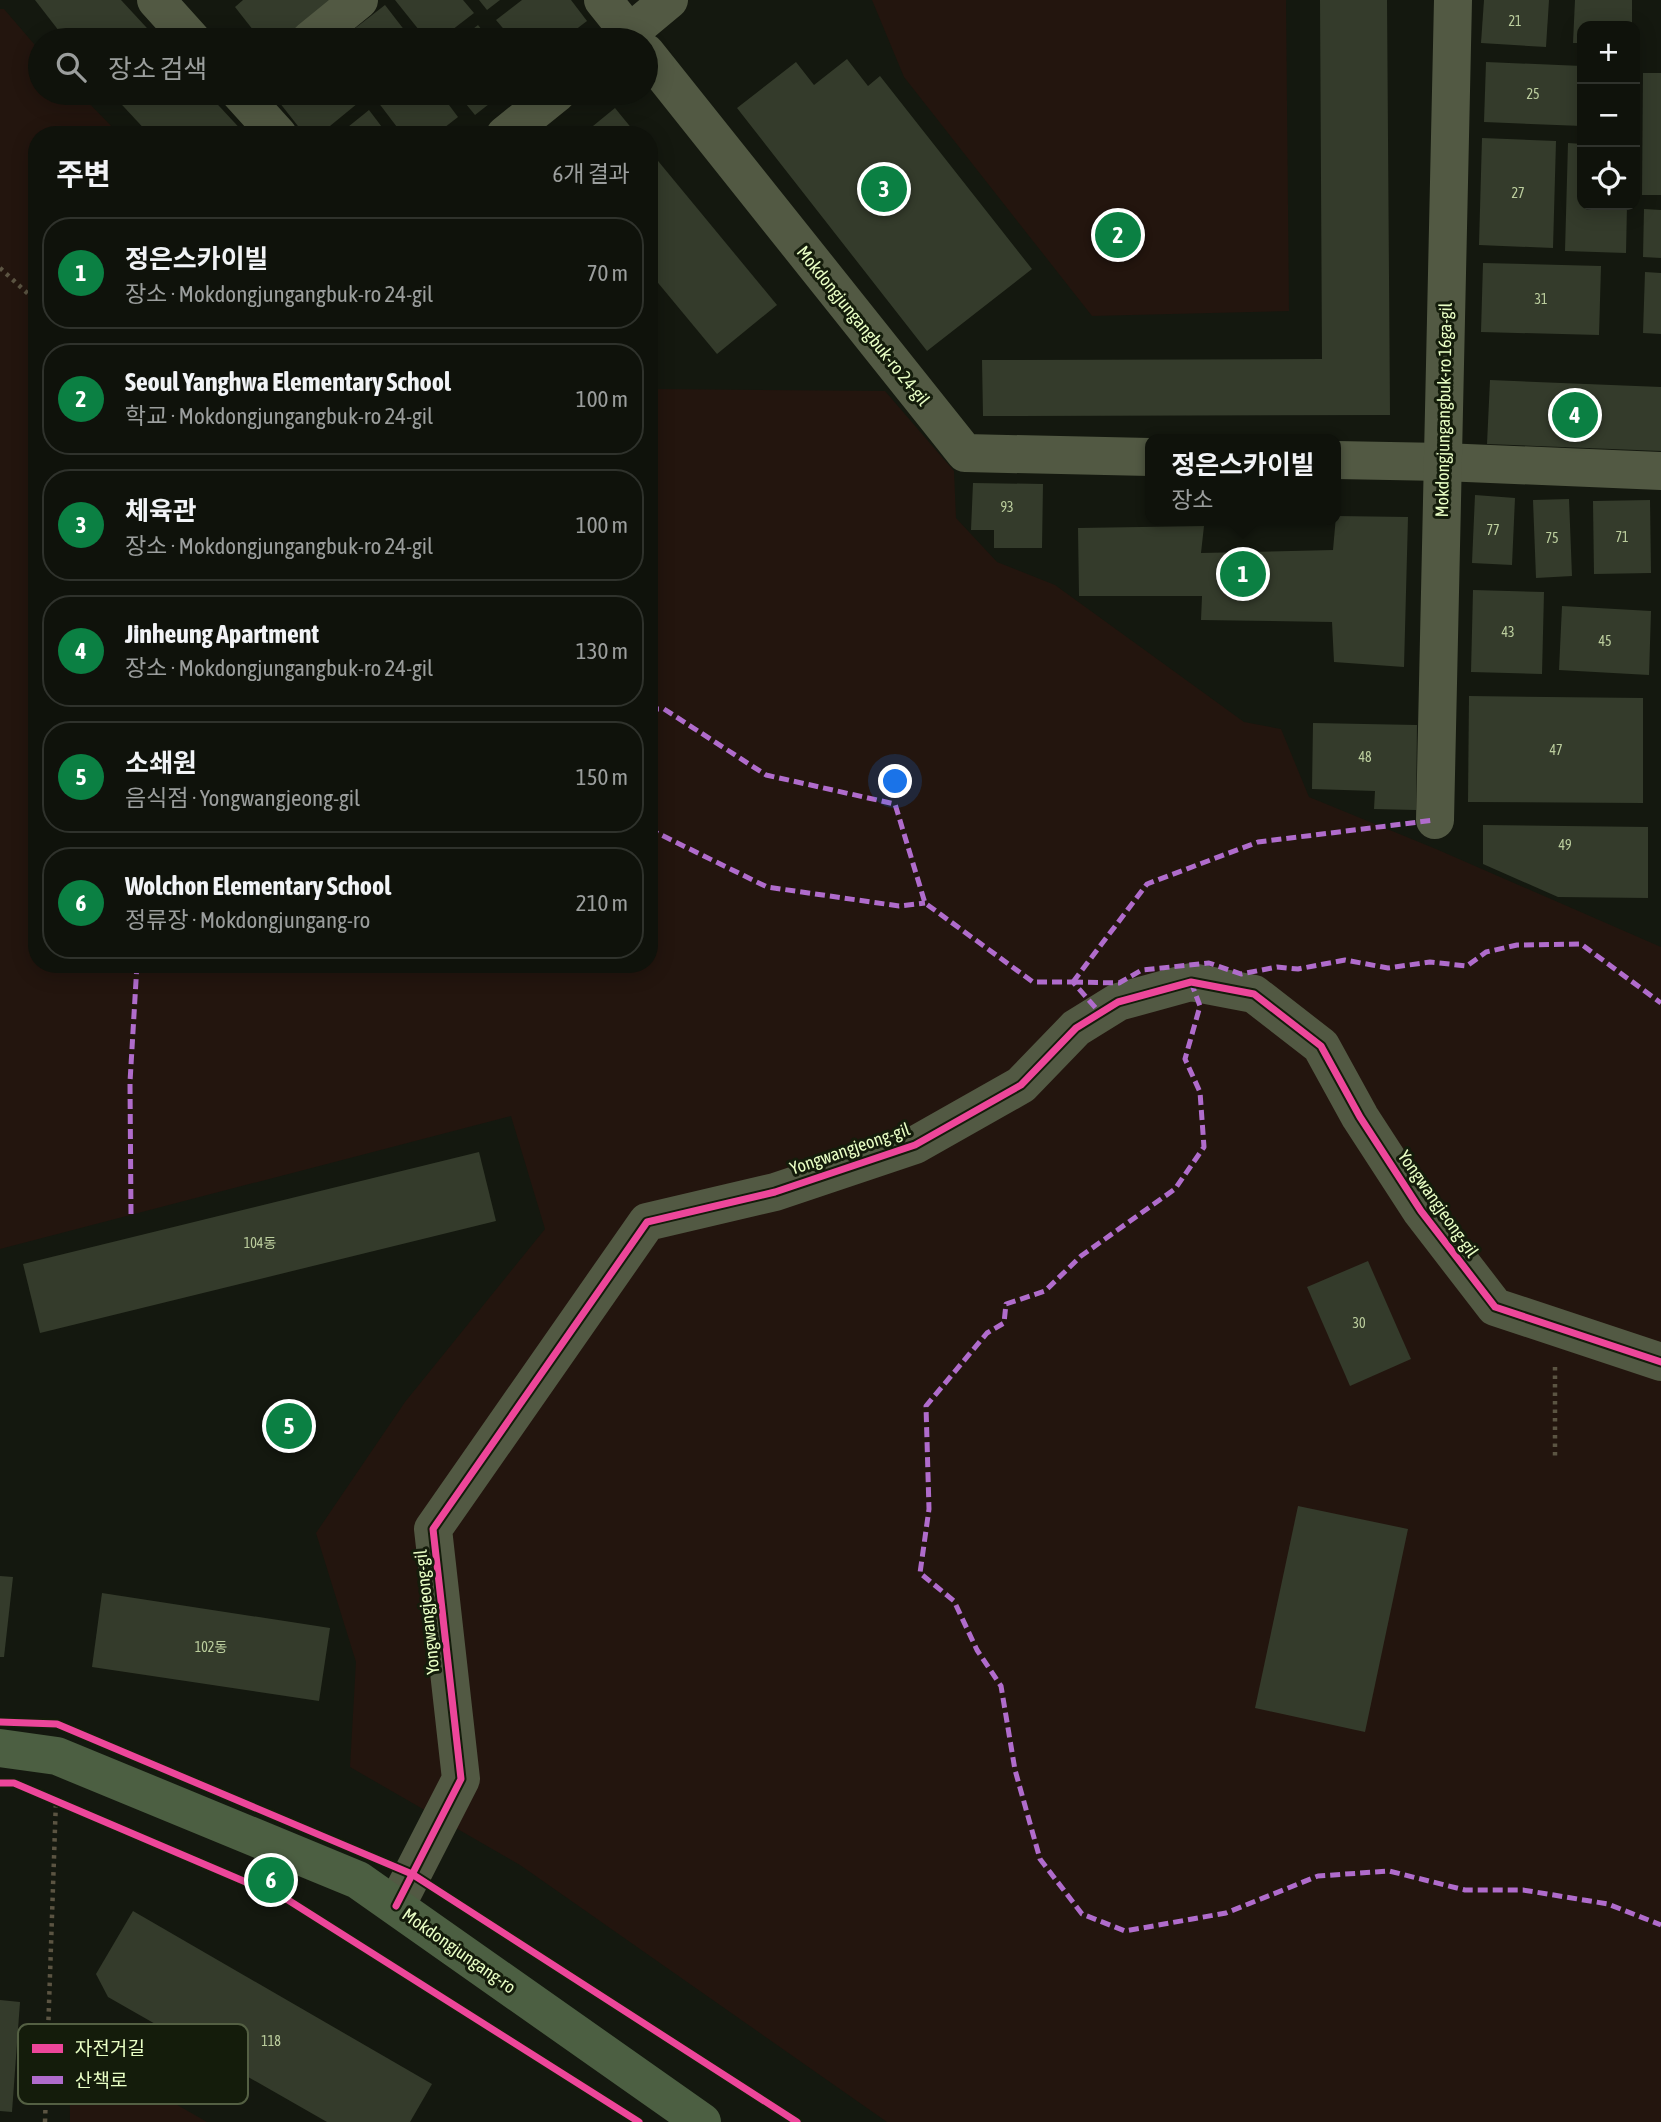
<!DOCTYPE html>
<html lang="ko">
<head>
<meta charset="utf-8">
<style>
  body { margin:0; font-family:"Asap Condensed","Noto Sans KR",sans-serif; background:#181b14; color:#f1f3f6 }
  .controls { position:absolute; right:21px; top:21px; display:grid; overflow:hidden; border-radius:14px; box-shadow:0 4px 18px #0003 }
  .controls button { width:63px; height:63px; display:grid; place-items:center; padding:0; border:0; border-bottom:2px solid #2f322c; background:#0f120b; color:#f1f3f6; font:35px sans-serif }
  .you { position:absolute; left:896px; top:782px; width:24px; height:24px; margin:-18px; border:5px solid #fff; border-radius:50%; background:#1a73e8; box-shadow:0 0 0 10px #1a73e833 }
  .badge { display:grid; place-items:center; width:46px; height:46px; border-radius:50%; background:#0b8043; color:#fff; font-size:23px; font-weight:700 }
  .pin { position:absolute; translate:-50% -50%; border:4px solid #fff; box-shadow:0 2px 7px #0006 }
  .popup { position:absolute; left:1145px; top:434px; width:196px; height:91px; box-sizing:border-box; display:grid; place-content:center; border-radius:14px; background:#0f120b; filter:drop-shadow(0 2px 5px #0005); font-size:23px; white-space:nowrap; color:#9b9e9d }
  .popup b { font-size:26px; color:#f1f3f6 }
  .popup::after { content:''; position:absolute; left:50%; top:100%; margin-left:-14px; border:14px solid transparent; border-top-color:#0f120b }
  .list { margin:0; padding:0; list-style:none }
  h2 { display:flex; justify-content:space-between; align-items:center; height:91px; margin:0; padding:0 28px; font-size:30px }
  h2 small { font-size:23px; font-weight:400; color:#9b9e9d }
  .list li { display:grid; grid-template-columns:46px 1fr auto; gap:21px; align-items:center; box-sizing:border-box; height:112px; margin:0 14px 14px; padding:0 14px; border:2px solid #2f322c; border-radius:28px }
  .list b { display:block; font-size:26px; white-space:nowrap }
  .list p { margin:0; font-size:23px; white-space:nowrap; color:#9b9e9d }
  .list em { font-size:23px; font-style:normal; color:#9b9e9d }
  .icon { flex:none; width:38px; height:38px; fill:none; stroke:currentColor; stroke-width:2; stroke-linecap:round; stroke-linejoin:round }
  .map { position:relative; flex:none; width:1661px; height:2122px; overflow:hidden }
  .search { position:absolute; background:#0f120b; box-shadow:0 4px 18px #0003; left:28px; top:28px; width:630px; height:77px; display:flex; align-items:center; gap:18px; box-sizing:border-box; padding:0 24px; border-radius:38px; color:#9b9e9d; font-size:26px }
  .panel { position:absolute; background:#0f120b; box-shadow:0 4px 18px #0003; left:28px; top:126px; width:630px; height:847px; border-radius:28px }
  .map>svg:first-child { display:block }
</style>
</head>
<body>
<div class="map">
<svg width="1661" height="2122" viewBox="0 0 1661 2122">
  <rect width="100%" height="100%" fill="#14180f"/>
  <g fill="#23150e">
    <path d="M872,0H1286L1289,311L1092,316L904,77Z"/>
    <path d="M0,9H4L40,51V93H79L120,135H37V964H649V389L885,391L954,471L956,518L997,562L1055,585L1244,722L1281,729L1309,797L1436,849L1661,947V2122H887L520,1865L350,1767L356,1662L316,1533L405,1402L545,1229L511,1116L0,1249Z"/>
    <path d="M69,2043L207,2122H70Z"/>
  </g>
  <g fill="#343b2b">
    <path d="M35,0H121L158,40H66Z"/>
    <path d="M243,0H333L283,40H261L235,7Z"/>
    <path d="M395,0H463L474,13L439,40H427Z"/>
    <path d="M479,0H500L487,10Z"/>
    <path d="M522,0H571L587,21L562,40H513L496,20Z"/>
    <path d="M1320,0H1387L1390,415L983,416L982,360L1322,359Z"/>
    <path d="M1484,0H1549L1546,47L1481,43Z"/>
    <path d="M1575,0H1632V26H1582V43H1573Z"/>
    <path d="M385,5L412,40H340Z"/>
    <path d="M478,25L490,40H459Z"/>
    <path d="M847,59L868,86L880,76L1032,269L927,351L737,108L796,62L814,85Z"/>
    <path d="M1486,62L1582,66V126L1484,122Z"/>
    <path d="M1643,73H1661V195H1642Z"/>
    <path d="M111,93H207L246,135H150Z"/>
    <path d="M272,93H350L358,103L319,135H305Z"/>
    <path d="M389,93H440L458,117L435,135H403L378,102Z"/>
    <path d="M457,93H503L475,115Z"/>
    <path d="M615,108L637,135H582Z"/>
    <path d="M369,110L388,135H338Z"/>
    <path d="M1482,138L1556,141L1553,248L1479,245Z"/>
    <path d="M1568,143L1582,144V205H1627L1626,253L1565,251Z"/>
    <path d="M649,150L777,305L717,354L649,272Z"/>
    <path d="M1644,209L1661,210V258L1643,257Z"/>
    <path d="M1483,263L1601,266L1599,335L1481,332Z"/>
    <path d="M1645,272L1661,273V334L1643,333Z"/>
    <path d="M1490,380L1661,387V451L1487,444Z"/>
    <path d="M973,483L1043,484L1042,548H994V530H971Z"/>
    <path d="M1475,495L1515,498L1512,565L1472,563Z"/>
    <path d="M1569,499L1572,576L1536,578L1533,500Z"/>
    <path d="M1650,500L1651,573L1594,574L1593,501Z"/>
    <path d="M1336,516L1408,517L1404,667L1334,662L1332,622L1201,620L1202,596H1079L1078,528L1204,526L1201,553L1333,550Z"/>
    <path d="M1473,590L1544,592L1542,674L1471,672Z"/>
    <path d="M1562,606L1651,611L1649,675L1559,670Z"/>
    <path d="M1469,696L1643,698V803L1468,802Z"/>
    <path d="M1313,723L1417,725L1416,810L1374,809L1375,791L1312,789Z"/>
    <path d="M1483,825L1648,827V898L1558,897L1483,864Z"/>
    <path d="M479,1152L496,1221L40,1333L23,1264Z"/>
    <path d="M1368,1261L1411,1359L1350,1386L1307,1287Z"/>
    <path d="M1298,1506L1408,1529L1365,1732L1255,1708Z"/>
    <path d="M0,1576L13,1577L4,1657H0Z"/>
    <path d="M102,1593L330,1628L319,1701L92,1667Z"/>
    <path d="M133,1911L432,2084L410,2122H327L108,1997L96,1974Z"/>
    <path d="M0,2000L20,2002L12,2112L0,2111Z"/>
  </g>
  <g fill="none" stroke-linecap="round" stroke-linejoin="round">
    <g stroke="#5b5442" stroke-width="4.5" stroke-dasharray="3.5 5" stroke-linecap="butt">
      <path d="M0,268L37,302"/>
      <path d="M1555,1367V1460"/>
      <path d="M45,2122L56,1799"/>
    </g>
    <g stroke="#525943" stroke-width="38">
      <path d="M156,0L192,40"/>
      <path d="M603,0L635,40"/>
      <path d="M310,40L359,0"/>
      <path d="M621,40L669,0"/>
      <path d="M646,53L965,453L1150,457"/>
      <path d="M240,93L278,135"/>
      <path d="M505,135L557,93"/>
      <path d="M1336,460L1443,462L1661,471"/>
      <path d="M1435,820L1453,0"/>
      <path d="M396,1906L461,1779L433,1529L647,1222L775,1192L915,1145L1021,1085L1076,1028L1118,1002L1191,982L1254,994L1321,1046L1360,1117L1421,1211L1495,1307L1661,1362"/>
    </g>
    <path stroke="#4c5f42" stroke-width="38" d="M0,1748L57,1756L358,1880L702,2122"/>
    <g stroke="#b06ccc" stroke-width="5" stroke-dasharray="10 5" stroke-linecap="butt">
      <path d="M649,709H664L766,775L895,804L925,903L1033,982H1073L1100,1013"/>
      <path d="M649,829L767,887L899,906L925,903"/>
      <path d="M1073,982L1119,983L1142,970L1209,963L1241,974L1277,967L1298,969L1345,960L1388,968L1430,962L1467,966L1486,952L1517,945L1581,944L1661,1003"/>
      <path d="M1073,982L1147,884L1258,842L1435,820"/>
      <path d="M1191,982L1200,1006L1185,1059L1200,1092L1204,1147L1175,1189L1081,1256L1045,1291L1006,1304L1004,1323L987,1333L926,1406L929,1509L920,1573L954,1601L977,1650L1001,1686L1015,1770L1040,1859L1082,1914L1125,1931L1226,1913L1318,1876L1389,1871L1465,1890H1523L1608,1904L1661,1925"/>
      <path d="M131,1214L130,1082L137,964"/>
    </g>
    <defs>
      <g id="cycleway">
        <path d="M0,1722L57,1724L412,1874L797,2122"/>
        <path d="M0,1783H14L288,1900L639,2122"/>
        <path d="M396,1906L461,1779L433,1529L647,1222L775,1192L915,1145L1021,1085L1076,1028L1118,1002L1191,982L1254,994L1321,1046L1360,1117L1421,1211L1495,1307L1661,1362"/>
      </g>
    </defs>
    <use href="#cycleway" stroke="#141c0b" stroke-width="11"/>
    <use href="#cycleway" stroke="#ed469a" stroke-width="7"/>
  </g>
  <g text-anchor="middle" stroke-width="6" stroke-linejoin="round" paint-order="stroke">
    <g font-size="14" fill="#bcce9e">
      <text x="1515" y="26">21</text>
      <text x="1533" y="99">25</text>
      <text x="1518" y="198">27</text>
      <text x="1541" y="304">31</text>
      <text x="1007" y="512">93</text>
      <text x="1493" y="535">77</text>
      <text x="1622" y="542">71</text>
      <text x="1552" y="543">75</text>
      <text x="1508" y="637">43</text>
      <text x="1605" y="646">45</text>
      <text x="1556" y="755">47</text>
      <text x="1365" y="762">48</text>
      <text x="1565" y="850">49</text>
      <text x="260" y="1248">104동</text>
      <text x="1359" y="1328">30</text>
      <text x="211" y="1652">102동</text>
      <text x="271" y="2046">118</text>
    </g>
    <g font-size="18" fill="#e9ffc5" stroke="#141c0b">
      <text transform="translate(863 326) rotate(51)" y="6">Mokdongjungangbuk-ro 24-gil</text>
      <text transform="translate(1444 410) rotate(-89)" y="6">Mokdongjungangbuk-ro 16ga-gil</text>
      <text transform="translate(850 1149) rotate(-19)" y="6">Yongwangjeong-gil</text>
      <text transform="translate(1438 1204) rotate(55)" y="6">Yongwangjeong-gil</text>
      <text transform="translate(427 1612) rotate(-96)" y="6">Yongwangjeong-gil</text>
      <text transform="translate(459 1951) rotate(35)" y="6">Mokdongjungang-ro</text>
    </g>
  </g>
  <rect x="18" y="2024" width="230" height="80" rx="10" fill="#141c0b" stroke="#546043" stroke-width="2"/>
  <rect x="32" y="2044" width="31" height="9" fill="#ed469a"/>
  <rect x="32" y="2076" width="31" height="8" fill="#b06ccc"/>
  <g font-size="19" fill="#e9ffc5">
    <text x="75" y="2055">자전거길</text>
    <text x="75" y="2087">산책로</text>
  </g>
</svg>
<div class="controls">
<button>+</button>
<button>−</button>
<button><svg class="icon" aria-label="locate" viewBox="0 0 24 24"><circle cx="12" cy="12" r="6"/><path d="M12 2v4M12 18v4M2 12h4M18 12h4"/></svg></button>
</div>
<div class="you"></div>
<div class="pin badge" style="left:1243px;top:574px">1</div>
<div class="popup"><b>정은스카이빌</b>장소</div>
<div class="pin badge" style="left:1118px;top:235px">2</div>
<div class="pin badge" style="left:884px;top:189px">3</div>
<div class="pin badge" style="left:1575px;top:415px">4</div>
<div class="pin badge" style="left:289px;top:1426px">5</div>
<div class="pin badge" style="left:271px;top:1880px">6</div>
<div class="search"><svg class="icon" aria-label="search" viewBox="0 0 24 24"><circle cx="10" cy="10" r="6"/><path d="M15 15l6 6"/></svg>장소 검색</div>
<section class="panel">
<h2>주변<small>6개 결과</small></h2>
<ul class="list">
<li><span class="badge">1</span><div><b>정은스카이빌</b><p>장소 · Mokdongjungangbuk-ro 24-gil</p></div><em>70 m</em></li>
<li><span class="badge">2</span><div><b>Seoul Yanghwa Elementary School</b><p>학교 · Mokdongjungangbuk-ro 24-gil</p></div><em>100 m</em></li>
<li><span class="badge">3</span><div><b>체육관</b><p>장소 · Mokdongjungangbuk-ro 24-gil</p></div><em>100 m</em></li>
<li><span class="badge">4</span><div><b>Jinheung Apartment</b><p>장소 · Mokdongjungangbuk-ro 24-gil</p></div><em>130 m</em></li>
<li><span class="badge">5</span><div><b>소쇄원</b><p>음식점 · Yongwangjeong-gil</p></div><em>150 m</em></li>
<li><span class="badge">6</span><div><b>Wolchon Elementary School</b><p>정류장 · Mokdongjungang-ro</p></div><em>210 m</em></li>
</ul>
</section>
</div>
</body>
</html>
